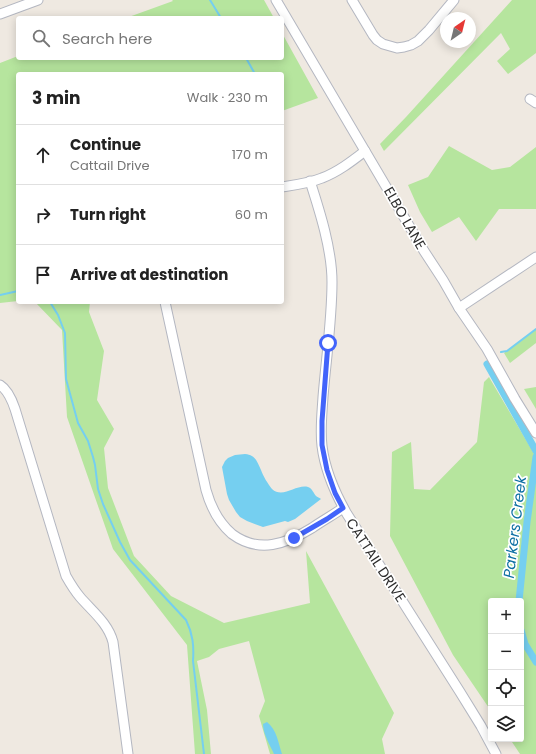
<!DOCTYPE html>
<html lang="en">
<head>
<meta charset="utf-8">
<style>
  body { margin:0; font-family:Poppins,sans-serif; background:#f6f6f6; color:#222 }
  .controls { position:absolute; right:12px; bottom:12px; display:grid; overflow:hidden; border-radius:4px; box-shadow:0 2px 10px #0003 }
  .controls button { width:36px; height:36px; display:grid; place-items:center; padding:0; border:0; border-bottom:1px solid #e0e0e0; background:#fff; color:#222; font:20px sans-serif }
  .compass { position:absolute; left:440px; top:12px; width:36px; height:36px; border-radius:50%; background:#fff; box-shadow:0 2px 10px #0003; rotate:35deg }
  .stop { position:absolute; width:12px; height:12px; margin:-9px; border:3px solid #4264fb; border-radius:50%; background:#fff }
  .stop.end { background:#4264fb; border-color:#fff; box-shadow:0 1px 4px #0008 }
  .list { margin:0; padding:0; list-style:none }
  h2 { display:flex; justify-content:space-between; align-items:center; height:52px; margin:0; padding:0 16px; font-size:17px }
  h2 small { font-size:13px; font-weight:400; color:#767676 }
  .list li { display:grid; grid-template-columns:26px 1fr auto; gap:12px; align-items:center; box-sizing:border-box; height:60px; padding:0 16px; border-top:1px solid #e0e0e0 }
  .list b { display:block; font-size:15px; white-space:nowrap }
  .list p { margin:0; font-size:13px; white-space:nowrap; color:#767676 }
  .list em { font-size:13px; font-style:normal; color:#767676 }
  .icon { flex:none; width:22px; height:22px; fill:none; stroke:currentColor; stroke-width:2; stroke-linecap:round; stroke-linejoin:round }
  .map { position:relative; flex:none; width:536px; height:754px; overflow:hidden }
  .search { position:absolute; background:#fff; box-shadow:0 2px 10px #0003; left:16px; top:16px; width:268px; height:44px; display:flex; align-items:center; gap:10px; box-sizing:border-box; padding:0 14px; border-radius:4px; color:#767676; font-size:15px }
  .panel { position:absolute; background:#fff; box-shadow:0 2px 10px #0003; left:16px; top:72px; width:268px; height:232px; border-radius:4px }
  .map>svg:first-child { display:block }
</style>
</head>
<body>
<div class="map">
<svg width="536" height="754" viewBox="0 0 536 754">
  <rect width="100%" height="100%" fill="#efe9e1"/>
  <g fill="#b6e59e">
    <path d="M172,0H264L274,18H126L173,1Z"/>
    <path d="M512,0H536V53L508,74L497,61L510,49L501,33L384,151L380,144L406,117Z"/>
    <path d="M282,33L318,98L282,111V74H18V301L0,303V63L18,56V58H282Z"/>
    <path d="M449,146L492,170L510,167L536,147V209H499L476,241L459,217L432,232L420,212L408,185L428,177Z"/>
    <path d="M35,302H90L89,312L104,351L97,400L114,429L104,448L108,488L134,556L171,596L224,623L310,603L306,551L394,713L382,739L385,754H270L259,716L265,701L249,641L219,649L209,657L197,661L207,710L211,754H195L187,645L113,549L67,417L62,330Z"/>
    <path d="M536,329V343L510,363L504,353Z"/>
    <path d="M489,377L536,457V754H520L510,739H521V601H491V711L453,655L390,536L392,452L411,442L414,489L430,490L477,442L484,382Z"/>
    <path d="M536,387V409L524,389Z"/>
  </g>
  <g fill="#75cff0">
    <path d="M245,454C256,455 257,462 261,470C263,476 268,484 272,489C283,499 296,484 308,487C313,489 313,493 316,496C317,497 320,498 321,499L295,519L288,522L285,521L263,527L247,521L240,517L236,512L229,500L227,494L222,467L225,461L228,458L235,455Z"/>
    <path d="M267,722C277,730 278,742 282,754H274C270,745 263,734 263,724Z"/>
  </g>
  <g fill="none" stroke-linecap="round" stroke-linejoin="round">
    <g stroke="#75cff0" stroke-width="2">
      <path d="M210,0L221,18"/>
      <path d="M246,58L255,74"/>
      <path d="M0,295L18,291"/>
      <path d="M50,302L58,315L65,333L66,379L78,423L88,441L93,457L95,465L98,489L103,504L120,542L130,560L186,620C193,634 194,646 193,661L204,754"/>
      <path d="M501,352L507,351L536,329"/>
    </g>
    <g stroke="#75cff0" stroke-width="7">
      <path d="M487,364L536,451"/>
      <path d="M519,601L527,522L536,457"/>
      <path d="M521,630L525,644L536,662"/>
    </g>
    <defs>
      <g id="minor">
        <path d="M276,0L424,251L443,280L459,308L487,349L515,399L536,433"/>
        <path d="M352,0L373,35L377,40L383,44L397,48L404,47L411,45L418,41L429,30L454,0"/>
        <path d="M0,14L38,0"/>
        <path d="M530,99L536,103"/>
        <path d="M310,181C320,212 332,250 332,282C332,320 326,359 323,397C322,414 320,430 322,446C325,471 335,493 347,514L460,692L481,726L496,754"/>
        <path d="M282,187C295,185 310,183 322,178C338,172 352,161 365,151"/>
        <path d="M165,302L206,490C211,508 218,522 232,534C259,554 286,544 312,528C322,521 333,515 343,508"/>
        <path d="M459,308L536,257"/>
        <path d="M0,385C8,390 12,400 15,409L66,576C70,583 74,590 80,597C92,611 108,623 113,642L128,754"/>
      </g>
    </defs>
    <use href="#minor" stroke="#b4b7c1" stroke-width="11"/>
    <use href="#minor" stroke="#fff" stroke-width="9"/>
  </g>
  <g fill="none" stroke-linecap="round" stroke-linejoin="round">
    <path stroke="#4264fb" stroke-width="5" d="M294,538L327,519L343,508L335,493L327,470L322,445V421L328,343"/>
  </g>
  <g text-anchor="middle" stroke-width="3.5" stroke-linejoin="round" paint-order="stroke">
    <g font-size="14" fill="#2e2e2e" stroke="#fff">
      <text transform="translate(405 218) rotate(60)" y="5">ELBO LANE</text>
      <text transform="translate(376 560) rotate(57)" y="5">CATTAIL DRIVE</text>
    </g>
    <g font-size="15" font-style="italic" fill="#0d6fa3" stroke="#fff">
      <text transform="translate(515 527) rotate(-83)" y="5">Parkers Creek</text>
    </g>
  </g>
</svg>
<div class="controls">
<button>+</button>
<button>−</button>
<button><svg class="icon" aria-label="locate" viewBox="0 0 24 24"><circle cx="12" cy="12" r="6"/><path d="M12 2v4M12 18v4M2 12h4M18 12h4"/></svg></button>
<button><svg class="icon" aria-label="layers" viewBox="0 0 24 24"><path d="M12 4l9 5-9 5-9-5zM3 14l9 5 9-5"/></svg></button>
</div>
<svg class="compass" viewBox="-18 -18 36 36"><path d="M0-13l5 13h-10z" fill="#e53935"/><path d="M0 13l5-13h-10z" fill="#767676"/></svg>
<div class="stop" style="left:328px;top:343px"></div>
<div class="stop end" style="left:294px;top:538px"></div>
<div class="search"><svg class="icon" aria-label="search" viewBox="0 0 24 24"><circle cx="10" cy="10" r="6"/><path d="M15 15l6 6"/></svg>Search here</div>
<section class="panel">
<h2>3 min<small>Walk · 230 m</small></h2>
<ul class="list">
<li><svg class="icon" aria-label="ahead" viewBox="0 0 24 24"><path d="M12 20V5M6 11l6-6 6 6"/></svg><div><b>Continue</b><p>Cattail Drive</p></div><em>170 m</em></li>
<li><svg class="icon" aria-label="right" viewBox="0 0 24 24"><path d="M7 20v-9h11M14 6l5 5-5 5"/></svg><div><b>Turn right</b></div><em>60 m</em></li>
<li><svg class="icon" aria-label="arrive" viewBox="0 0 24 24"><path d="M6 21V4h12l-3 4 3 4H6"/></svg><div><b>Arrive at destination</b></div></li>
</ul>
</section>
</div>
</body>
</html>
